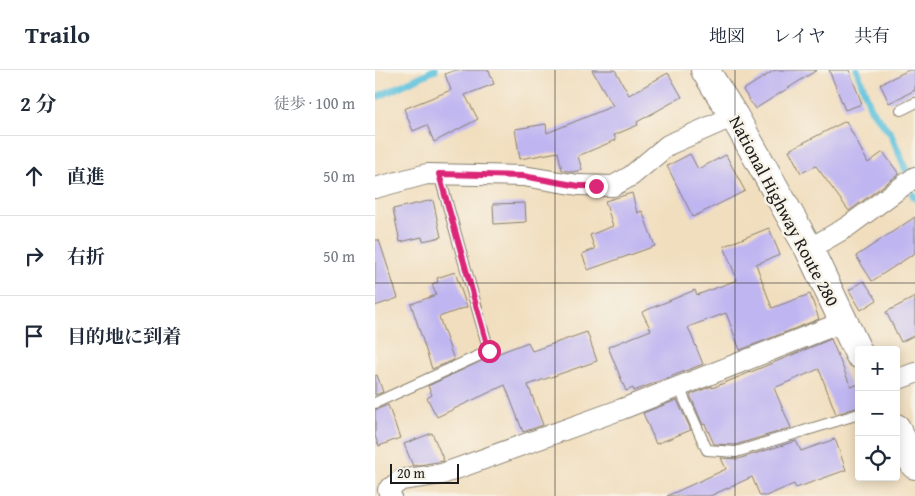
<!DOCTYPE html>
<html lang="ja">
<head>
<meta charset="utf-8">
<style>
  body { margin:0; font-family:"Gentium Book Plus","Noto Serif JP",serif; background:#f6f6f7; color:#1f2937 }
  .controls { position:absolute; right:15px; bottom:15px; display:grid; overflow:hidden; border-radius:5px; box-shadow:0 2px 12px #0003 }
  .controls button { width:45px; height:45px; display:grid; place-items:center; padding:0; border:0; border-bottom:1px solid #e0e1e3; background:#fff; color:#1f2937; font:25px sans-serif }
  .scale { position:absolute; left:15px; bottom:12px; width:69px; box-sizing:border-box; padding-left:5px; border:2px solid #1c1c1c; border-top:0; font-size:14px; line-height:18px; white-space:nowrap; color:#1c1c1c; -webkit-text-stroke:4px #f7f3e8; paint-order:stroke }
  .stop { position:absolute; width:15px; height:15px; margin:-11px; border:4px solid #db2777; border-radius:50%; background:#fff }
  .stop.end { background:#db2777; border-color:#fff; box-shadow:0 1px 5px #0008 }
  .list { margin:0; padding:0; list-style:none }
  h2 { display:flex; justify-content:space-between; align-items:center; height:65px; margin:0; padding:0 20px; font-size:21px }
  h2 small { font-size:16px; font-weight:400; color:#747a83 }
  .list li { display:grid; grid-template-columns:32px 1fr auto; gap:15px; align-items:center; box-sizing:border-box; height:80px; padding:0 20px; border-top:1px solid #e0e1e3 }
  .list b { display:block; font-size:19px; white-space:nowrap }
  .list em { font-size:16px; font-style:normal; color:#747a83 }
  .icon { flex:none; width:28px; height:28px; fill:none; stroke:currentColor; stroke-width:2; stroke-linecap:round; stroke-linejoin:round }
  .map { position:relative; flex:none; width:540px; height:426px; overflow:hidden }
  header { display:flex; align-items:center; gap:30px; box-sizing:border-box; height:70px; padding:0 25px; background:#fff; border-bottom:1px solid #e0e1e3 }
  header strong { font-size:24px }
  nav { display:flex; gap:28px; margin-inline-start:auto; font-size:18px }
  main { display:flex }
  aside { flex:1; background:#fff }
  .map>svg:first-child { display:block }
</style>
</head>
<body>
<header>
<strong>Trailo</strong>
<nav><a>地図</a><a>レイヤ</a><a>共有</a></nav>
</header>
<main>
<aside>
<h2>2 分<small>徒歩 · 100 m</small></h2>
<ul class="list">
<li><svg class="icon" aria-label="ahead" viewBox="0 0 24 24"><path d="M12 20V5M6 11l6-6 6 6"/></svg><div><b>直進</b></div><em>50 m</em></li>
<li><svg class="icon" aria-label="right" viewBox="0 0 24 24"><path d="M7 20v-9h11M14 6l5 5-5 5"/></svg><div><b>右折</b></div><em>50 m</em></li>
<li><svg class="icon" aria-label="arrive" viewBox="0 0 24 24"><path d="M6 21V4h12l-3 4 3 4H6"/></svg><div><b>目的地に到着</b></div></li>
</ul>
</aside>
<div class="map">
<svg width="540" height="426" viewBox="0 0 540 426">
  <rect width="100%" height="100%" fill="#f7f3e8"/>
  <filter id="ink" filterUnits="userSpaceOnUse"><feTurbulence type="fractalNoise" baseFrequency=".02" numOctaves="2"/><feDisplacementMap in="SourceGraphic" scale="10" xChannelSelector="R" yChannelSelector="G"/><feConvolveMatrix kernelMatrix="1 2 1 2 8 2 1 2 1" color-interpolation-filters="sRGB"/></filter>
  <filter id="wash" filterUnits="userSpaceOnUse"><feTurbulence type="fractalNoise" baseFrequency=".0096" numOctaves="4" result="noise"/><feDisplacementMap in="SourceGraphic" scale="20" xChannelSelector="R" yChannelSelector="G"/><feGaussianBlur stdDeviation="1.12" result="paint"/><feColorMatrix in="noise" values="0 0 0 0 0 0 0 0 0 0 0 0 0 0 0 0 0 1.4 0 .05"/><feComposite in="paint" operator="in"/></filter>
  <g filter="url(#wash)">
    <rect width="100%" height="100%" fill="#f1debe"/>
    <g fill="none" stroke-linecap="round" stroke-linejoin="round">
      <g stroke="#5fc2dd" stroke-width="7">
        <path d="M482,0L496,39L516,64L531,100"/>
        <path d="M0,28L60,0"/>
        <path d="M538,125L540,128"/>
      </g>
    </g>
    <g id="blocks">
      <g fill="#bfb5f1">
        <path d="M81,0H114L119,14L90,25L103,49L59,72L52,55L38,61L29,39L76,20L70,4Z"/>
        <path d="M217,0H240L254,25L293,3L307,27L262,52L263,55L239,65L241,70L203,86L207,100L198,102L187,100L183,82L145,89L140,59L171,54L172,63L238,36Z"/>
        <path d="M400,0H442L380,39L368,20Z"/>
        <path d="M454,0H474L487,34L470,40Z"/>
        <path d="M534,0H540V20L514,33L505,14Z"/>
        <path d="M471,51L493,93L508,82L524,104L474,141L441,96L426,103L414,80Z"/>
        <path d="M315,84L323,99L351,85L370,121L318,147L292,96Z"/>
        <path d="M257,123L262,143L267,141L280,176L213,200L207,184L220,179L215,165L238,156L230,131Z"/>
        <path d="M58,130L66,167L48,171L47,167L25,172L18,139Z"/>
        <path d="M150,133L151,152L119,154L118,134Z"/>
        <path d="M540,147V183L497,211L481,186Z"/>
        <path d="M394,158L405,185L381,194L397,238L435,224L444,249L365,280L351,243L313,257L328,294L259,321L258,318L251,321L233,277L276,260L267,242L320,220L322,225L362,210L349,176Z"/>
        <path d="M0,170H4L23,228L0,236Z"/>
        <path d="M80,202L92,237L64,247L79,290L57,299L36,234L61,225L57,214L63,212L62,208Z"/>
        <path d="M489,211L502,230L486,240L474,220Z"/>
        <path d="M540,227V265L526,272L511,242Z"/>
        <path d="M212,262L222,291L153,315L168,355L148,362L130,315L62,347L52,328L57,325L53,316L119,285L153,272L157,281Z"/>
        <path d="M456,269L476,317L484,314V337L461,344L444,299L399,318L416,358L360,375L339,374L330,354L328,355L315,325L337,316V318Z"/>
        <path d="M2,305L8,322L0,325V306Z"/>
        <path d="M302,330L316,360L281,374L268,343Z"/>
        <path d="M13,335L25,368L4,376L0,366V340Z"/>
        <path d="M57,363L69,391L38,396L29,374Z"/>
        <path d="M460,369L471,400L421,418L419,414L391,426H385L377,407L335,426H292L351,399L346,388L363,389L421,371L426,381Z"/>
      </g>
    </g>
  </g>
  <g filter="url(#ink)">
    <use href="#blocks" fill-opacity="0" stroke="#867d6d" stroke-width="1"/>
    <g fill="none" stroke-linecap="round" stroke-linejoin="round">
      <defs>
        <g id="lane">
          <path d="M526,40L540,33"/>
          <path d="M303,315L332,380L361,382L484,344"/>
          <path d="M0,333L114,281L64,104"/>
        </g>
        <g id="street">
          <path d="M0,118L52,104L148,106L203,115L238,116L256,106L293,75L359,46"/>
          <path d="M434,179L472,157L540,107"/>
          <path d="M521,310L540,303"/>
          <path d="M16,426L13,420L26,410L67,404L247,339L468,252"/>
        </g>
        <g id="highway">
          <path d="M330,0L359,46L434,179L484,284"/>
          <path d="M521,358L540,395"/>
        </g>
      </defs>
      <use href="#lane" stroke="#867d6d" stroke-width="12"/>
      <use href="#street" stroke="#867d6d" stroke-width="22"/>
      <use href="#highway" stroke="#867d6d" stroke-width="30"/>
      <use href="#lane" stroke="#fff" stroke-width="10"/>
      <use href="#street" stroke="#fff" stroke-width="20"/>
      <use href="#highway" stroke="#fff" stroke-width="28"/>
    </g>
  </g>
  <g fill="none" stroke-linecap="round" stroke-linejoin="round" filter="url(#ink)">
    <path stroke="#db2777" stroke-width="6" d="M114,281L64,104L148,106L204,116H221"/>
  </g>
  <path fill="none" stroke="#1c1c1c" stroke-width="1" stroke-opacity="0.55" d="M180,0V426M360,0V426M0,213H540"/>
  <g text-anchor="middle" stroke-width="5" stroke-linejoin="round" paint-order="stroke">
    <g font-size="18" fill="#1c1c1c" stroke="#f7f3e8">
      <text transform="translate(409 141) rotate(62)" y="6">National Highway Route 280</text>
    </g>
  </g>
</svg>
<div class="controls">
<button>+</button>
<button>−</button>
<button><svg class="icon" aria-label="locate" viewBox="0 0 24 24"><circle cx="12" cy="12" r="6"/><path d="M12 2v4M12 18v4M2 12h4M18 12h4"/></svg></button>
</div>
<div class="scale">20 m</div>
<div class="stop" style="left:114px;top:281px"></div>
<div class="stop end" style="left:221px;top:116px"></div>
</div>
</main>
</body>
</html>
